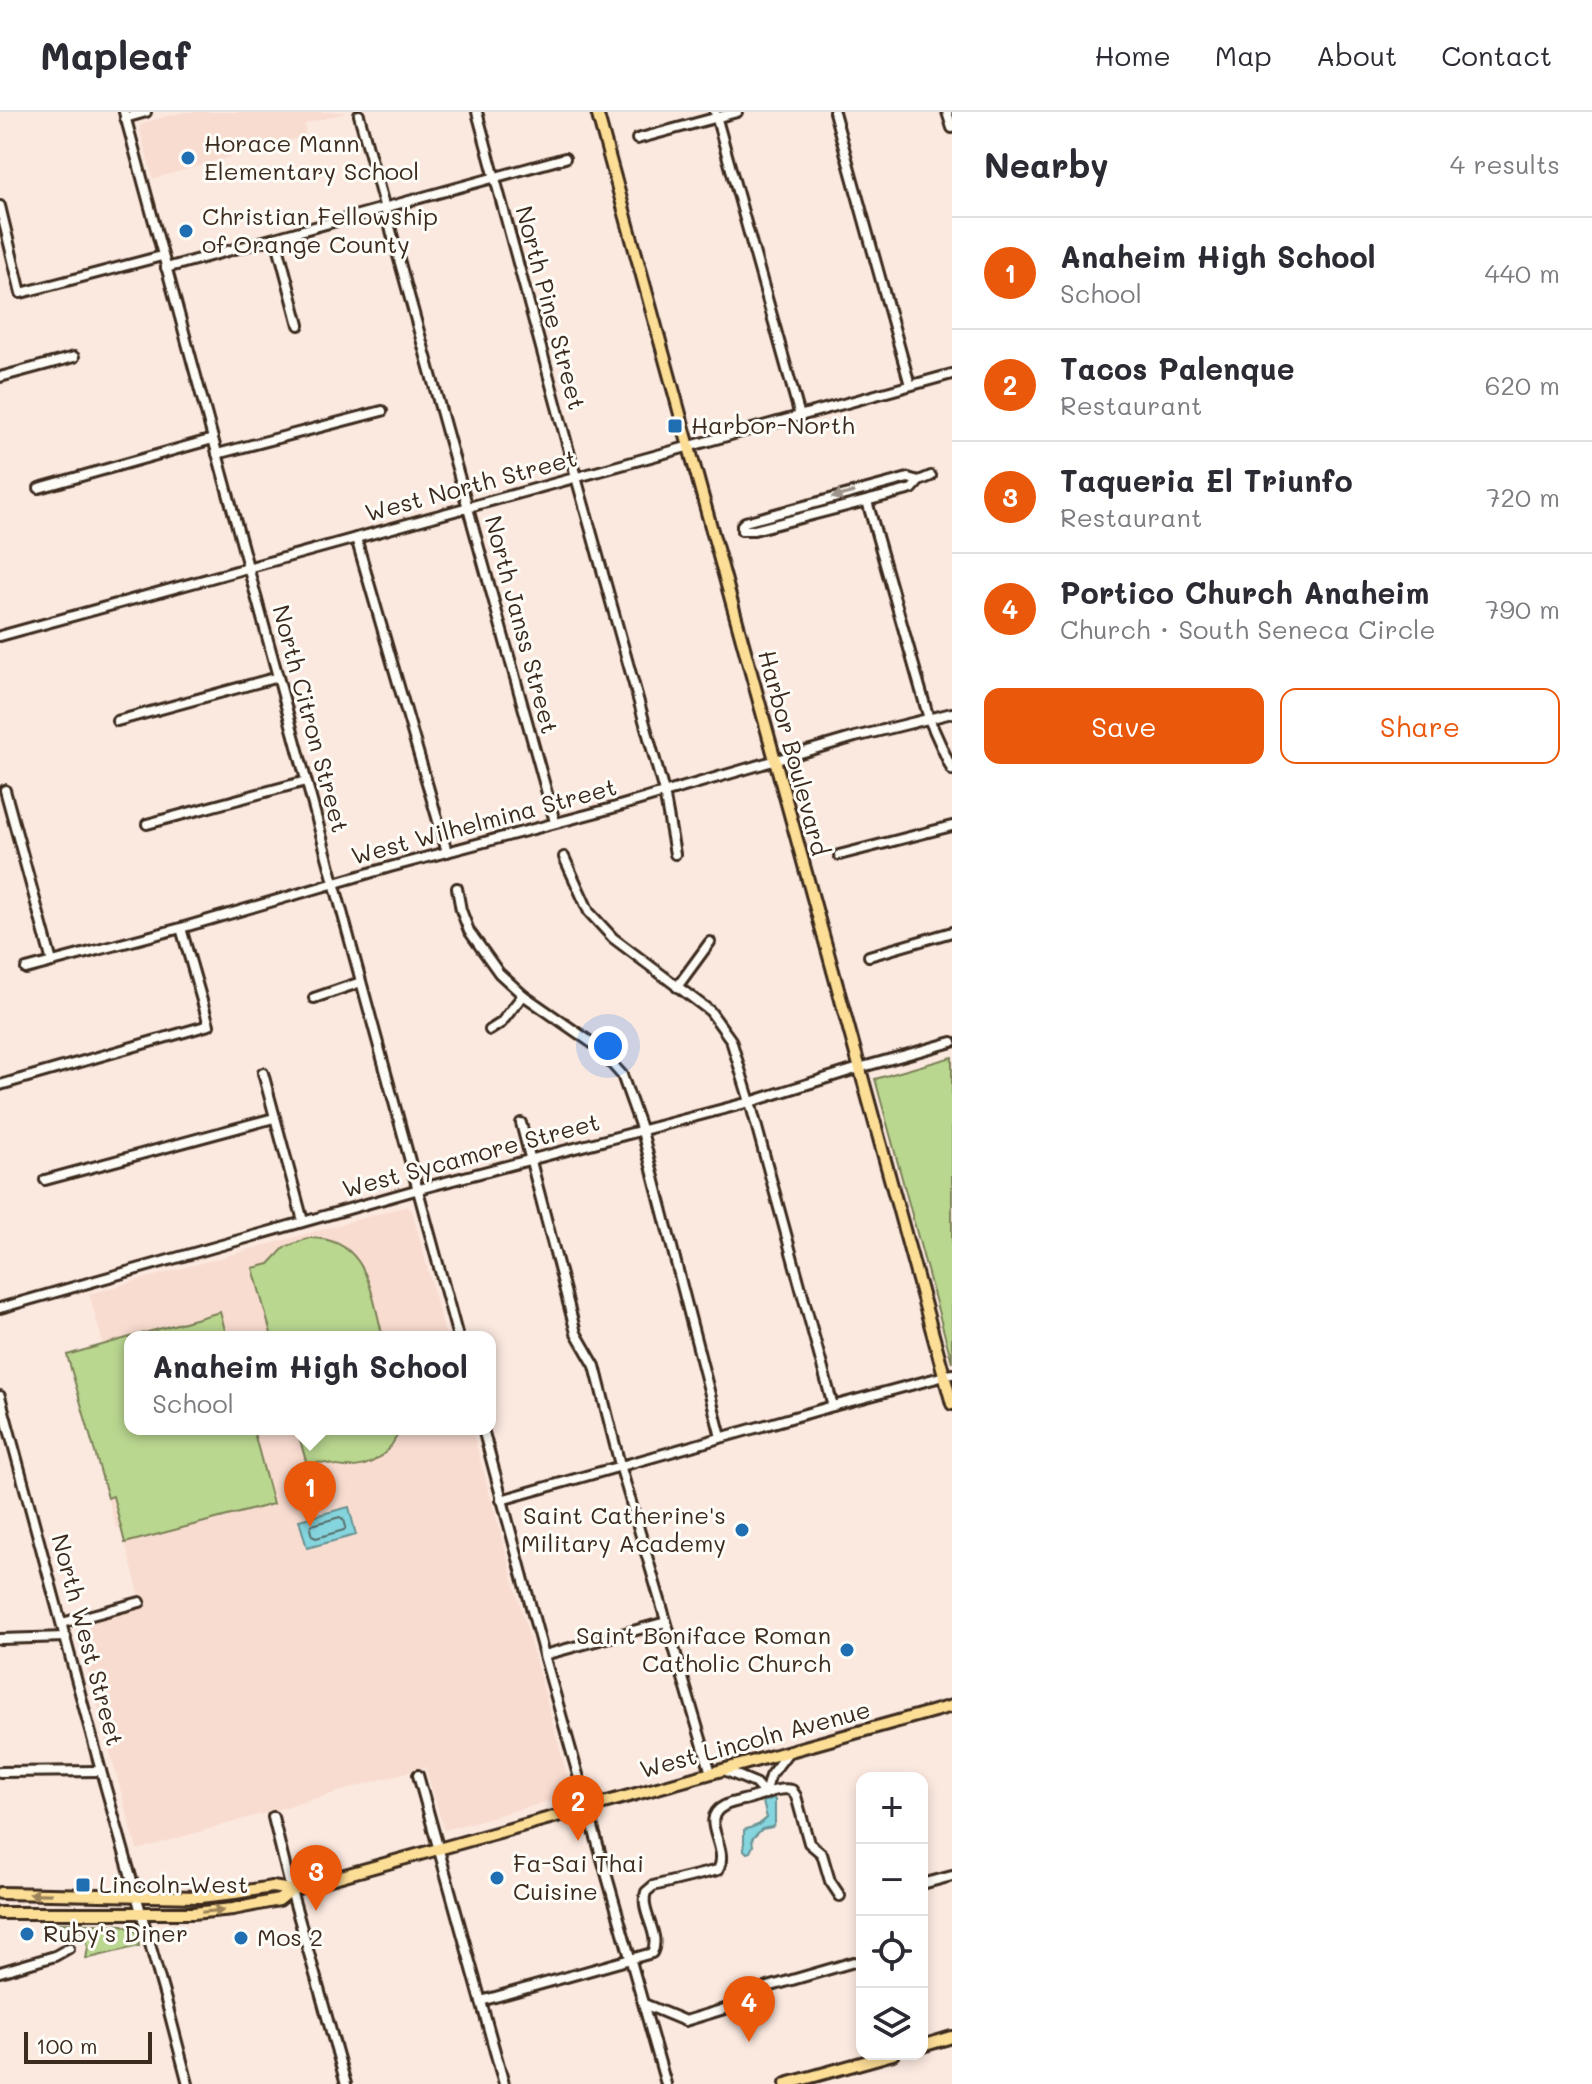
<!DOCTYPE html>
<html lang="en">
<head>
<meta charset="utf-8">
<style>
  body { margin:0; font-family:Mali,sans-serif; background:#f7f7f7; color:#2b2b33 }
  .controls { position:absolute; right:24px; bottom:24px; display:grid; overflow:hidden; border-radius:16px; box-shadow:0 4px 12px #0003 }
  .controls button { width:72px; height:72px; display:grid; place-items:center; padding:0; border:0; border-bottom:2px solid #e1e1e2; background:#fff; color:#2b2b33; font:40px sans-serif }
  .scale { position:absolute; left:24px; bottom:20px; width:128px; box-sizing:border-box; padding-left:8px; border:4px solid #3b2a1e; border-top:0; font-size:22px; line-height:28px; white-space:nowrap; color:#3b2a1e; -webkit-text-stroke:6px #fdfcf7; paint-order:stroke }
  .you { position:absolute; left:608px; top:934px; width:28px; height:28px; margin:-20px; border:6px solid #fff; border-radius:50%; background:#1a73e8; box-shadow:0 0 0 12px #1a73e833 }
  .badge { display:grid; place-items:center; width:52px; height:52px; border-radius:50%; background:#ea580c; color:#fff; font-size:26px; font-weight:700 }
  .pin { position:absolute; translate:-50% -66px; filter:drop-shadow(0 2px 4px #0008) }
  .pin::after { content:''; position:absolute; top:42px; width:28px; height:24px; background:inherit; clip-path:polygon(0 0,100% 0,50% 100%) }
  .popup { position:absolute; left:124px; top:1219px; width:372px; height:104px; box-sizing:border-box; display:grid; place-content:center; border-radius:16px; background:#fff; filter:drop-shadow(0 2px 6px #0005); font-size:26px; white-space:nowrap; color:#7c7c81 }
  .popup b { font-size:30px; color:#2b2b33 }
  .popup::after { content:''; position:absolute; left:50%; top:100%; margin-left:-16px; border:16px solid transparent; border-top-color:#fff }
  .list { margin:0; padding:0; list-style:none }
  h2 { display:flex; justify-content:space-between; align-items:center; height:104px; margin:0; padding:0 32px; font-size:34px }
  h2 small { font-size:26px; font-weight:400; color:#7c7c81 }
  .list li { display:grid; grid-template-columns:52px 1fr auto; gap:24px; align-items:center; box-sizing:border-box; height:112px; padding:0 32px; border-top:2px solid #e1e1e2 }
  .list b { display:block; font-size:30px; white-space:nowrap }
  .list p { margin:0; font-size:26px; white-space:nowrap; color:#7c7c81 }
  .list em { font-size:26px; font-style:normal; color:#7c7c81 }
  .actions { display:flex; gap:16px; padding:24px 32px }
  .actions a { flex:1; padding:18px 0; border:2px solid #ea580c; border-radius:16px; text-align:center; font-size:28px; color:#ea580c }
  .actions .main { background:#ea580c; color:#fff }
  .icon { flex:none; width:44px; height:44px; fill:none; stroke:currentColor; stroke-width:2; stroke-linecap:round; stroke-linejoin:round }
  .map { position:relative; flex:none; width:952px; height:1972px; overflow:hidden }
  header { display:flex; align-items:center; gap:48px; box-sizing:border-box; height:112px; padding:0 40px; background:#fff; border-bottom:2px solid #e1e1e2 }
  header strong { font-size:38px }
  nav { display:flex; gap:44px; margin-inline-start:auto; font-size:28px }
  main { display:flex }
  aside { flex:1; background:#fff }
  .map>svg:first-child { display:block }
</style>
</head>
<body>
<header>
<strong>Mapleaf</strong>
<nav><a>Home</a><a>Map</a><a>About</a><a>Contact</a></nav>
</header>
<main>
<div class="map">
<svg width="952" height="1972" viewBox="0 0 952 1972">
  <rect width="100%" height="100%" fill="#fbe9e0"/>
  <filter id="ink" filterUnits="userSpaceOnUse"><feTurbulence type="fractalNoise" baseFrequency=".0125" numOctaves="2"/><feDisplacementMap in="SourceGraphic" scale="16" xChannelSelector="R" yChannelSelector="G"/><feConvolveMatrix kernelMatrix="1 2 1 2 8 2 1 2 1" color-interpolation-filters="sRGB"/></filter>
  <g filter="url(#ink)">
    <g fill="#f9dcd0">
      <path d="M183,0H348L305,12V24L153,67L140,19V14L145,10Z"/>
      <path d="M403,1095H408L412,1098L446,1225H130V1317H472L570,1674L564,1685L444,1718L425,1655L137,1738L75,1513L142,1493L121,1415L116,1416L67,1243L103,1232L89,1182Z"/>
    </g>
    <g fill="#bad790" stroke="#7a8057" stroke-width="2">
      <path d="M952,945V1250L875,967Z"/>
      <path d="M309,1126C368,1125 371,1181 383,1225H272L253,1156L269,1152L285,1135Z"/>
      <path d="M220,1200L227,1225H130Z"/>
      <path d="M130,1225V1317H253L273,1392L125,1431L113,1384L108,1386L67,1243Z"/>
      <path d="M297,1317H400C391,1341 371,1357 345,1355C327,1354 327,1347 307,1353Z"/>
      <path d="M60,1811L123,1813L137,1820L139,1834L86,1847L88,1835L85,1822L75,1816H62Z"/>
    </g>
    <g fill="#85d5df" stroke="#679192" stroke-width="2">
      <path d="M349,1395L356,1423L307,1436L299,1408Z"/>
      <path d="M773,1686L775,1688V1711L772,1715L762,1717L752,1727L753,1734L750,1740L747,1741L744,1738V1718L758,1713L767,1706L763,1690Z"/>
    </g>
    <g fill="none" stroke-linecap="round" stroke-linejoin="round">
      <path stroke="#596e6b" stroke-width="2" d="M340,1405L344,1408L346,1415L344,1418L316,1426L312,1424L310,1417L312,1413Z"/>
      <defs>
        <g id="minor">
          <path d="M124,0L458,1225"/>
          <path d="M477,0L576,365L664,680L675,742"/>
          <path d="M715,0L800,304"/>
          <path d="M834,0L910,273"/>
          <path d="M947,0L952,16"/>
          <path d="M359,3L555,710"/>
          <path d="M125,6L146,0"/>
          <path d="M637,27L737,0"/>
          <path d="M0,94L21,181L162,144"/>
          <path d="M276,126L299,213"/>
          <path d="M166,156L565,46"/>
          <path d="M0,265L74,245"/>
          <path d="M217,342L382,299"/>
          <path d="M39,376L213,327"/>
          <path d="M867,389L929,607L952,658"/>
          <path d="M742,418H754L912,377L919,369L931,364"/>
          <path d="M742,418V413L745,410L908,366L919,369"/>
          <path d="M356,426L447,740"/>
          <path d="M0,524L952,262"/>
          <path d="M117,609L278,565"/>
          <path d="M5,678L52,850"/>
          <path d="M147,712L306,669"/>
          <path d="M839,743L952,714"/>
          <path d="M564,745L589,800L613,826L710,899L731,928L750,990L833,1294"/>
          <path d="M457,776L461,798L469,819L499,861L523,883L595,933L622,963L642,1019L721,1325"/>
          <path d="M869,844L952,820"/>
          <path d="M26,857L181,816L390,755L609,697L855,625L952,601"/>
          <path d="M677,875L710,830"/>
          <path d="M314,886L361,870"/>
          <path d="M490,918L501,911L523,883"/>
          <path d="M263,961L303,1109"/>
          <path d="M0,973L209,913L181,816"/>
          <path d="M521,1011L576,1221L595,1254L620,1353L711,1661"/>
          <path d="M45,1068L274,1006"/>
          <path d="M0,1196L419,1077L750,990L859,956L952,930"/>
          <path d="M0,1284L101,1659L167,1892L188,1972"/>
          <path d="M483,1317L544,1543L666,1972"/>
          <path d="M501,1388L833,1294L952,1262"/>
          <path d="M62,1511L140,1490"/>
          <path d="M0,1527L66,1525"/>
          <path d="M544,1543L666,1510"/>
          <path d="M724,1658L755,1671L765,1682"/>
          <path d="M0,1660L101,1659"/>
          <path d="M418,1663L504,1972"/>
          <path d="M765,1682L770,1664L789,1639"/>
          <path d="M273,1705L291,1778L346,1972"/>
          <path d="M922,1772L952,1764"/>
          <path d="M0,1860L55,1844L69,1836"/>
          <path d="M481,1889L652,1841C662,1822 639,1800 646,1780L653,1774L718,1758C731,1735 697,1708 724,1694C731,1690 740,1689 748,1687C762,1683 778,1675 792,1678L796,1684L809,1731L822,1742L830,1769L840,1784"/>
          <path d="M644,1892L685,1909L731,1895L768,1875L854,1850"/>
        </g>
        <g id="major">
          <path d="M597,0L952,1292"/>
          <path d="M0,1781L200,1785L235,1781L272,1775L291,1778"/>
          <path d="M0,1801H193L233,1797L279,1788L291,1778L952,1594"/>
          <path d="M922,1934L952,1925"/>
          <path d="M786,1972L893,1942"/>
        </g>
      </defs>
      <use href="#minor" stroke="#3b2a1e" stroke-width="14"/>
      <use href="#major" stroke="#3b2a1e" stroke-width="16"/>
      <use href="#minor" stroke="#fdfcf7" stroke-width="8"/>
      <use href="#major" stroke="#fdde96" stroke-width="10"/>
    </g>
    <defs><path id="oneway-solid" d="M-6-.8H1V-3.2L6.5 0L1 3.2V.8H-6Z" transform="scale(2)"/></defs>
    <use fill="#9c938a" href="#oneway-solid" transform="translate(843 383) rotate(165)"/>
    <g fill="#9c845a">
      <use href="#oneway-solid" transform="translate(40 1782) rotate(-179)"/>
      <use href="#oneway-solid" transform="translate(213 1799) rotate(-6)"/>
    </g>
  </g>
  <g fill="#1f6fb2" stroke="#fdfcf7" stroke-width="3">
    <circle cx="188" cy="46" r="8"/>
    <circle cx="186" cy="119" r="8"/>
    <rect x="667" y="306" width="16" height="16" rx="4"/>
    <circle cx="742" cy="1418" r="8"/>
    <circle cx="847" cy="1538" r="8"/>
    <circle cx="497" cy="1766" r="8"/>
    <rect x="75" y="1765" width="16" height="16" rx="4"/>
    <circle cx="27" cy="1822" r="8"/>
    <circle cx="241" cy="1826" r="8"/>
  </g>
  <g text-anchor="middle" stroke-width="6" stroke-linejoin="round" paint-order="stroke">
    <g font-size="24" fill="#3b2a1e" stroke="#fdfcf7" text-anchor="start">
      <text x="204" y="40">Horace Mann<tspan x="204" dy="28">Elementary School</tspan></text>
      <text x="202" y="113">Christian Fellowship<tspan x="202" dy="28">of Orange County</tspan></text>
      <text x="691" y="322">Harbor-North</text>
      <text x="726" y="1412" text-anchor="end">Saint Catherine's<tspan x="726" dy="28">Military Academy</tspan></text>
      <text x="831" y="1532" text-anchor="end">Saint Boniface Roman<tspan x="831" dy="28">Catholic Church</tspan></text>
      <text x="513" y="1760">Fa-Sai Thai<tspan x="513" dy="28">Cuisine</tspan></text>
      <text x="99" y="1781">Lincoln-West</text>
      <text x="43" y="1830">Ruby's Diner</text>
      <text x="257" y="1834">Mos 2</text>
    </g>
    <g font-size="24" fill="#3b2a1e" stroke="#fdfcf7">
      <text transform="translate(550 196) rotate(75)" y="8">North Pine Street</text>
      <text transform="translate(471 374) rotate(-15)" y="8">West North Street</text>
      <text transform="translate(521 513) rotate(75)" y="8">North Janss Street</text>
      <text transform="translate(310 607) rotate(75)" y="8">North Citron Street</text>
      <text transform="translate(793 641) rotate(75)" y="8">Harbor Boulevard</text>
      <text transform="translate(484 710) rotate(-15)" y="8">West Wilhelmina Street</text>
      <text transform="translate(471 1044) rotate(-15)" y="8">West Sycamore Street</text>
      <text transform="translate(87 1528) rotate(75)" y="8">North West Street</text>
      <text transform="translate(755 1628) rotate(-15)" y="8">West Lincoln Avenue</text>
    </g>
  </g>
</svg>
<div class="controls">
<button>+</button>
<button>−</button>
<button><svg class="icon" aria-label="locate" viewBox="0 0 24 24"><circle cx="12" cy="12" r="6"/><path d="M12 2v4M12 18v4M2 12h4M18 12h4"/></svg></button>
<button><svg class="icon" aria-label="layers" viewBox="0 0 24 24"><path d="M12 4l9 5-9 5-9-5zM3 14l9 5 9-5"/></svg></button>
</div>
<div class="scale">100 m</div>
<div class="you"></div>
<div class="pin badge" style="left:310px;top:1415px">1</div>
<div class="popup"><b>Anaheim High School</b>School</div>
<div class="pin badge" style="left:578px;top:1729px">2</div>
<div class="pin badge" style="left:316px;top:1799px">3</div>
<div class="pin badge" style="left:749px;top:1930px">4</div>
</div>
<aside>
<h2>Nearby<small>4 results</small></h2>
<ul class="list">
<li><span class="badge">1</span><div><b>Anaheim High School</b><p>School</p></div><em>440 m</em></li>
<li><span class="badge">2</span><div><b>Tacos Palenque</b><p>Restaurant</p></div><em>620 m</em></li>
<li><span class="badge">3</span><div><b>Taqueria El Triunfo</b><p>Restaurant</p></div><em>720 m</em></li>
<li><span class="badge">4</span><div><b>Portico Church Anaheim</b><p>Church · South Seneca Circle</p></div><em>790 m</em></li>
</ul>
<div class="actions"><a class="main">Save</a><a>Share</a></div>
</aside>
</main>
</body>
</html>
